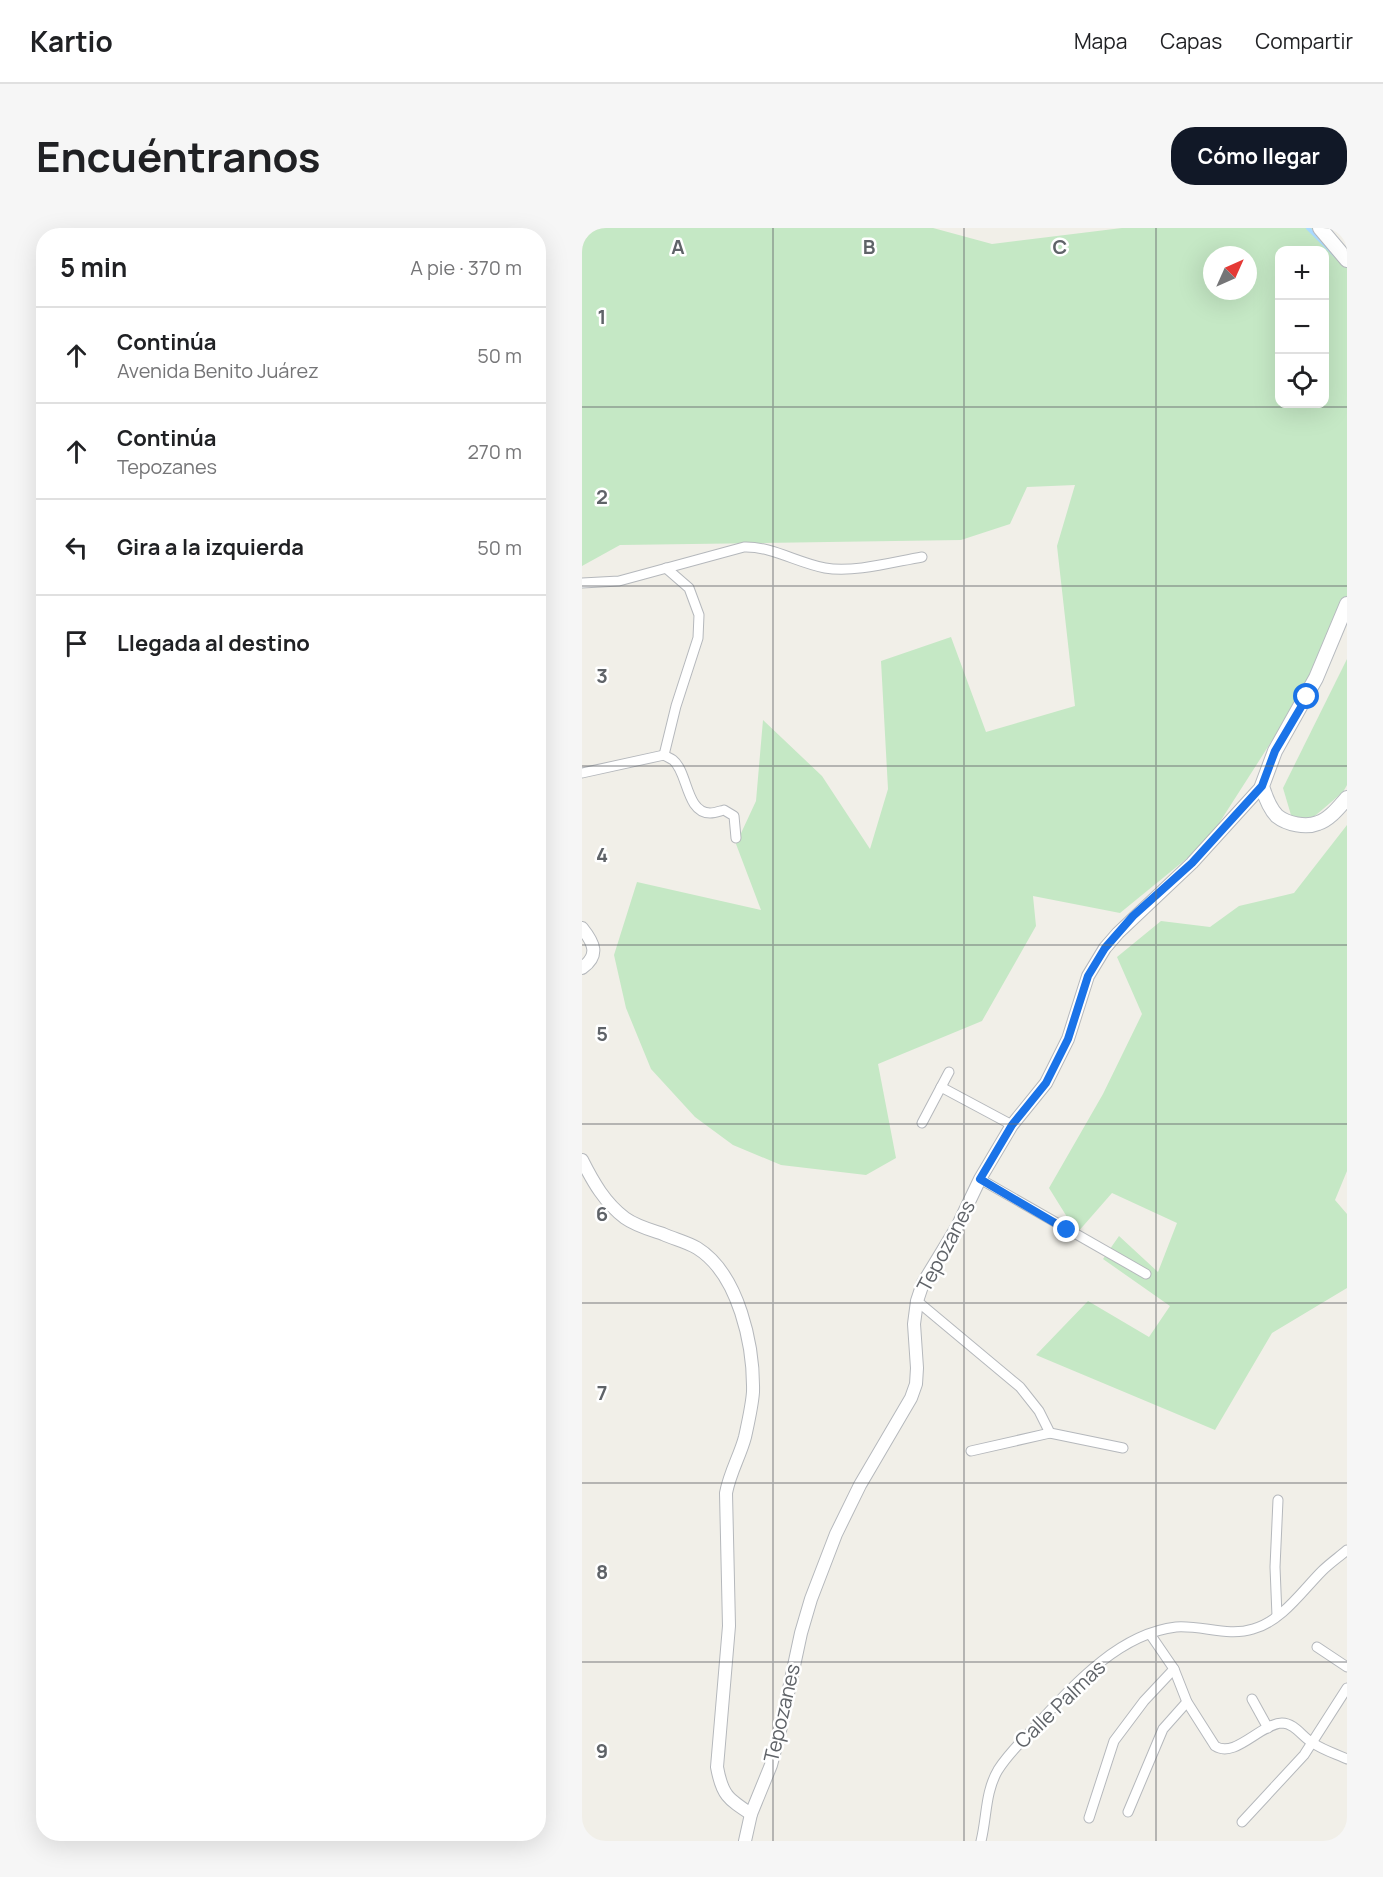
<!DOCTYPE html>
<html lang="es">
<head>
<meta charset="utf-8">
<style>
  body { margin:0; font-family:Manrope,sans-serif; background:#f6f6f6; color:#202124 }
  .controls { position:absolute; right:18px; top:18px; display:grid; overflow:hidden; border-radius:12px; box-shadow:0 6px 24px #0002 }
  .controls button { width:54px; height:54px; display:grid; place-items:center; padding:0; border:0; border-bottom:2px solid #e0e0e0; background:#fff; color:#202124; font:30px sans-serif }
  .compass { position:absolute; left:621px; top:18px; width:54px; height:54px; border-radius:50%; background:#fff; box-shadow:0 6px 24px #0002; rotate:45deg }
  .stop { position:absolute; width:18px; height:18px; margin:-14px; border:4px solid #1a73e8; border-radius:50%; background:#fff }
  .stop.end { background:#1a73e8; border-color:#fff; box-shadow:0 2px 6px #0008 }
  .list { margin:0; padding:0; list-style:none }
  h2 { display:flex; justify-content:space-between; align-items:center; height:78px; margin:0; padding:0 24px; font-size:26px }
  h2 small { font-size:20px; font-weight:400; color:#757577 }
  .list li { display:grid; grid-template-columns:39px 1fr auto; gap:18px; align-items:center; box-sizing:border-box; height:96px; padding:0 24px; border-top:2px solid #e0e0e0 }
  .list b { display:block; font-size:22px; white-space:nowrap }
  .list p { margin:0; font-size:20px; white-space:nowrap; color:#757577 }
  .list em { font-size:20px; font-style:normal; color:#757577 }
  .icon { flex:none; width:33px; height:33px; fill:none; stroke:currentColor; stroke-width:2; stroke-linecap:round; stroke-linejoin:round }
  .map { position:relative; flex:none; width:765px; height:1613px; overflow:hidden; border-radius:24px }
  header { display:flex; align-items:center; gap:36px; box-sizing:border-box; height:84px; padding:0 30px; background:#fff; border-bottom:2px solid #e0e0e0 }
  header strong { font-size:28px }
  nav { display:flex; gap:33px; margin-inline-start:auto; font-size:21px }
  .intro { display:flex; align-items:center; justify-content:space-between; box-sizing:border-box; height:144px; padding:0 36px }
  h1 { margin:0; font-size:42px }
  .button { padding:15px 27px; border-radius:24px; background:#111827; color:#fff; font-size:21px; font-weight:700 }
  main { display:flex; gap:36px; padding:0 36px }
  aside { flex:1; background:#fff; border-radius:24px; box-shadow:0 6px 24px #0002 }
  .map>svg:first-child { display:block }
</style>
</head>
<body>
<header>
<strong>Kartio</strong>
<nav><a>Mapa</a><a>Capas</a><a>Compartir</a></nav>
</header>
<div class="intro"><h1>Encuéntranos</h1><a class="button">Cómo llegar</a></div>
<main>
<aside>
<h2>5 min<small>A pie · 370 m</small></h2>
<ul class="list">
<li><svg class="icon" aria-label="ahead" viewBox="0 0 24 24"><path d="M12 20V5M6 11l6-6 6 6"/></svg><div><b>Continúa</b><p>Avenida Benito Juárez</p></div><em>50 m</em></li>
<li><svg class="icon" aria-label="ahead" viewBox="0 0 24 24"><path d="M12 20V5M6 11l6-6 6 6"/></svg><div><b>Continúa</b><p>Tepozanes</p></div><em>270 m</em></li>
<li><svg class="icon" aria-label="left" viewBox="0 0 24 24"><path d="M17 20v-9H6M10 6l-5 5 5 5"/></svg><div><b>Gira a la izquierda</b></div><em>50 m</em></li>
<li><svg class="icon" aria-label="arrive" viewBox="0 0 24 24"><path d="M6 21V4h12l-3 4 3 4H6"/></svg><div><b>Llegada al destino</b></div></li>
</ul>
</aside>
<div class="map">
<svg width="765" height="1613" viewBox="0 0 765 1613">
  <rect width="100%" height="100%" fill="#f1efe8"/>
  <g fill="#c5e8c5" fill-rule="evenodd">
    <path d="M0,0H351L410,16L540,0H736L765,39V368L734,444L625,614L538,685L451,668L454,698L400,793L296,836L314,930L284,947L199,937L151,917L113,889L69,841L44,780L32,727L55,654L179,682L154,616L174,573L181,492L240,548L288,621L306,561L299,433L369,409L404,504L493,478L475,318L493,257L445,259L428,296L379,312L38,317L0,338ZM698,22H742V176H698ZM630,27H666V63H630Z"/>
    <path d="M765,431V557L761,564L714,604L701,560Z"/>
    <path d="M765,597V943L753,972L765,986V1060L690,1105L633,1202L454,1127L506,1073L567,1109L588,1078L521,1031L537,1008L576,1044L595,995L530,965L495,1005L467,960L521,866L560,786L535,729L579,693L628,699L657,678L712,665Z"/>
  </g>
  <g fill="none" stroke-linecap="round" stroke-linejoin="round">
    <path stroke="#aadaff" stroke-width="4" d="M726,0L753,27"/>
    <defs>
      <g id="minor">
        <path d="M0,355L37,353L162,319C189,318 216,335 243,340C272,345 311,334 340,329"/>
        <path d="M82,527L94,478L116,410L117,387L107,360L84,340"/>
        <path d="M82,527C85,529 88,530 91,532C106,544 104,585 128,585C133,585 138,583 142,582L152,588L154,610"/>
        <path d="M0,545L82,527"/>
        <path d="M359,859L430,897"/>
        <path d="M340,895L367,844"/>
        <path d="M398,951L564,1046"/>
        <path d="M335,1073L438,1159L457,1183L468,1205L541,1220"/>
        <path d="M389,1223L468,1205"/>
        <path d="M695,1388L693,1339L696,1272"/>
        <path d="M568,1406L592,1441L605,1474L633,1518C653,1531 678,1496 700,1495C713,1495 721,1510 731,1515C741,1522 754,1526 765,1531"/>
        <path d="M735,1419L765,1439"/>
        <path d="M670,1471L686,1500"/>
        <path d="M546,1584L581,1501L605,1474"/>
        <path d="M507,1590L532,1513L562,1473L592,1441"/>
        <path d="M660,1594L722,1527L765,1460"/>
        <path d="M399,1613C405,1589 403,1564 416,1542C426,1526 439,1514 451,1501C489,1460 535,1406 594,1399C620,1397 646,1409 671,1401C700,1393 720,1363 740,1343C748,1335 757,1329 765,1322"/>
      </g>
      <g id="tertiary">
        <path d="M0,700C12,715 18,727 0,740"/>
        <path d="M0,932C11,954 23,975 43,990C54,998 69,1002 81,1006C92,1011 105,1014 115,1020C157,1046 172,1118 171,1164C170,1178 166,1195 163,1209C158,1228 148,1244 144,1265L147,1398L135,1539C140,1567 146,1571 169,1586"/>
        <path d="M163,1613L169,1586L189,1537L198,1503L219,1405L229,1371L254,1306L278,1257L329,1170L334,1156L335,1140L332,1096L335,1073L341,1055L375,999L398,951L430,897L464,855L486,811L506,748L523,720L536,705L610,635L680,558"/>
      </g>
      <g id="secondary">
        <path d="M738,0L765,32"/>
        <path d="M765,376L734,450L693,523L680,558C683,568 687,580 695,588C705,596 724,600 736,595C748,591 757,579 765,570"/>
      </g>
    </defs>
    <use href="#minor" stroke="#b5b8bc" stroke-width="11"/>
    <use href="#tertiary" stroke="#b5b8bc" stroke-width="14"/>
    <use href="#secondary" stroke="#b6babf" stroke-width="16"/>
    <use href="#minor" stroke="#fff" stroke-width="9"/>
    <use href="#tertiary" stroke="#fff" stroke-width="12"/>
    <use href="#secondary" stroke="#fff" stroke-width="14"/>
  </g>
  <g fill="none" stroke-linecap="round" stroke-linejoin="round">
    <path stroke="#1a73e8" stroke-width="8" d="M485,1002L398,951L430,897L464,855L486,811L506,748L523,720L551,688L610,635L680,558L693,523L725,469"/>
  </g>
  <path fill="none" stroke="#5f6368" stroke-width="1.5" stroke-opacity="0.55" d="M191,0V1613M382,0V1613M574,0V1613M0,179H765M0,358H765M0,538H765M0,717H765M0,896H765M0,1075H765M0,1255H765M0,1434H765"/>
  <g text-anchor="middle" stroke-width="5" stroke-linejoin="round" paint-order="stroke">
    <g font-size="20" fill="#5f6368" stroke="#fff">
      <text transform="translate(364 1018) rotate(-62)" y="7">Tepozanes</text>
      <text transform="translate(478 1476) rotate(-44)" y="7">Calle Palmas</text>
      <text transform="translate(200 1485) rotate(-77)" y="7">Tepozanes</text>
    </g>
  </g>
  <g font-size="20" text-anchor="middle" font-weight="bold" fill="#5f6368" stroke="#fff" stroke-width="5" stroke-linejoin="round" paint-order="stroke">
    <text x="96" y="26">A</text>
    <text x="287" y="26">B</text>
    <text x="478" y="26">C</text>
    <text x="20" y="96">1</text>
    <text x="20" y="276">2</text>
    <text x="20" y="455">3</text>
    <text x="20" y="634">4</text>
    <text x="20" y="813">5</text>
    <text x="20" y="993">6</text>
    <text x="20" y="1172">7</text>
    <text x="20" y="1351">8</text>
    <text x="20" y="1530">9</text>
  </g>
</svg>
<div class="controls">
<button>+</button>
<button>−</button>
<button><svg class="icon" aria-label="locate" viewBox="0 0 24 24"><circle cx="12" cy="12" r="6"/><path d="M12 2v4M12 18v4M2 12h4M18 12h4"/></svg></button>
</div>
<svg class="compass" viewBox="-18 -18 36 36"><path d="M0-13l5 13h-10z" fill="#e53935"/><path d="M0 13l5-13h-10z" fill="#757577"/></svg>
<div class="stop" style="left:725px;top:469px"></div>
<div class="stop end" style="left:485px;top:1002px"></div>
</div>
</main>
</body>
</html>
